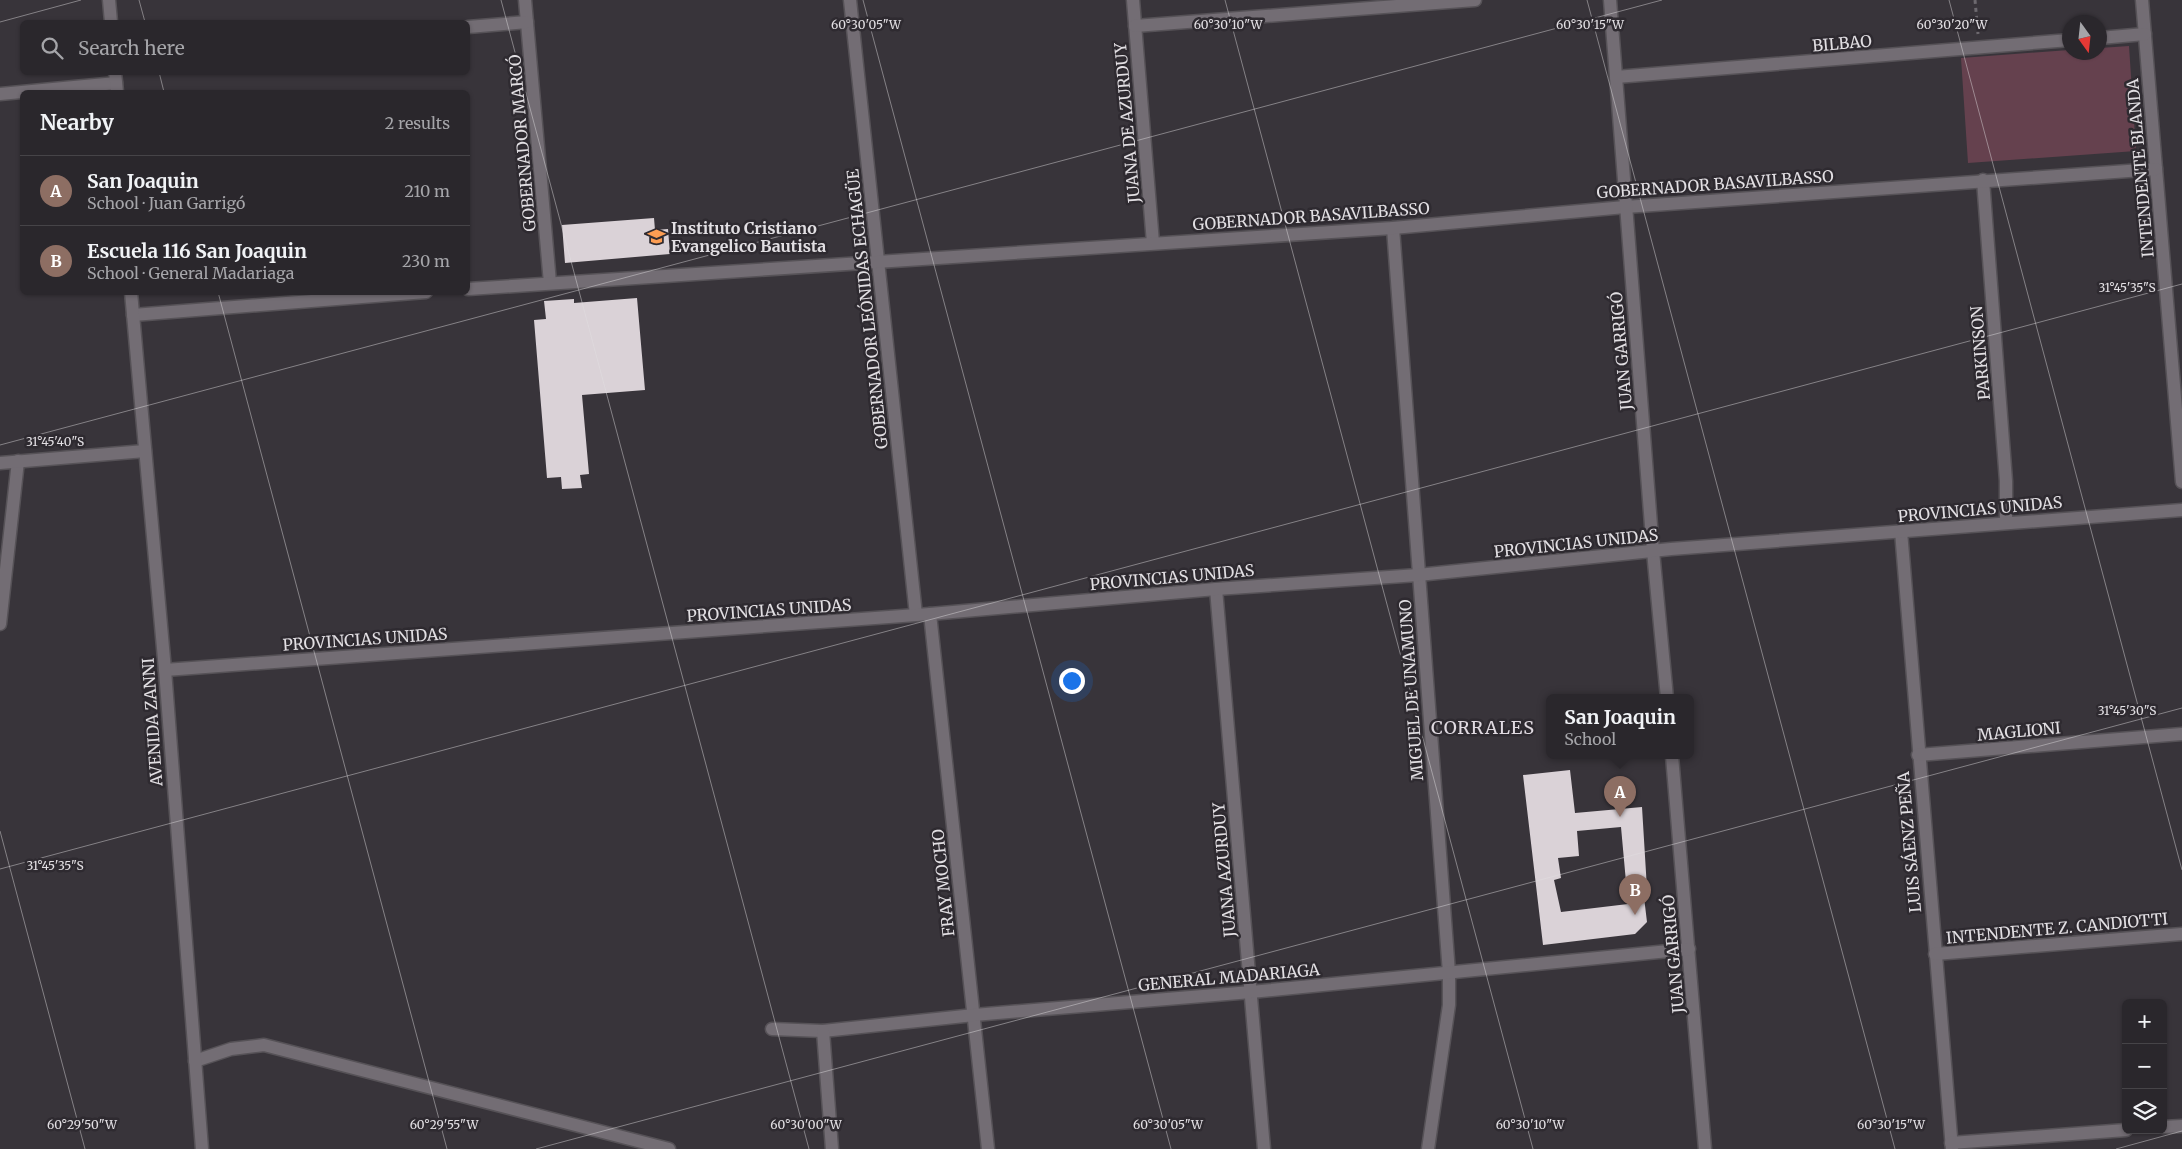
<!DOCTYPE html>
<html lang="en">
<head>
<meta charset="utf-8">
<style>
  body { margin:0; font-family:Merriweather,serif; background:#363338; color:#f1f3f6 }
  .controls { position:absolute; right:15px; bottom:15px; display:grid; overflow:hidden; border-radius:8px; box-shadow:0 1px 4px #0004 }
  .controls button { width:45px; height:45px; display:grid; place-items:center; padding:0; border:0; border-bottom:1px solid #464448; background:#2a272c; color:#f1f3f6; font:25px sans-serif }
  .compass { position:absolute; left:2062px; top:15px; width:45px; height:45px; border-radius:50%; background:#2a272c; box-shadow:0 1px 4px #0004; rotate:165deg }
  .you { position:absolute; left:1071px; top:680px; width:18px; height:18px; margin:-12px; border:4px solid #fff; border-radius:50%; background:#1a73e8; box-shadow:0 0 0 8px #1a73e833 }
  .badge { display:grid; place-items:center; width:32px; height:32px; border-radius:50%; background:#ea580c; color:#fff; font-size:16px; font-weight:700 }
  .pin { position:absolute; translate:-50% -41px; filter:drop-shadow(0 1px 2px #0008) }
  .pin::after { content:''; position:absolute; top:26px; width:18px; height:15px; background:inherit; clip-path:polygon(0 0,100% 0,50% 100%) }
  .popup { position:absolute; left:1546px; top:694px; width:148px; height:65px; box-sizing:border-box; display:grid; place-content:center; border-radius:8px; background:#2a272c; filter:drop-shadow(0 1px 4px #0005); font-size:16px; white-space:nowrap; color:#a5a5a9 }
  .popup b { font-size:19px; color:#f1f3f6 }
  .popup::after { content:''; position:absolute; left:50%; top:100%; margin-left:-10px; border:10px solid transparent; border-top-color:#2a272c }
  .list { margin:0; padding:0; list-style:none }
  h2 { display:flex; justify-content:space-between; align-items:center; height:65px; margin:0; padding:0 20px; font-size:21px }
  h2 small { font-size:16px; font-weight:400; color:#a5a5a9 }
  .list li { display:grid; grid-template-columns:32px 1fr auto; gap:15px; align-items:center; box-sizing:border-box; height:70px; padding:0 20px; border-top:1px solid #464448 }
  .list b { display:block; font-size:19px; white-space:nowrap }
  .list p { margin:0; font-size:16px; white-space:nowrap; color:#a5a5a9 }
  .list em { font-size:16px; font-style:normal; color:#a5a5a9 }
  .icon { flex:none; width:28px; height:28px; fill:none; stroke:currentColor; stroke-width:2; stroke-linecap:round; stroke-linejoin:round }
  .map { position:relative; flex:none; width:2182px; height:1149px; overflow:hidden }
  .search { position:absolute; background:#2a272c; box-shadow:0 1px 4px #0004; left:20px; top:20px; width:450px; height:55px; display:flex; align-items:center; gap:12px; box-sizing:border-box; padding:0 18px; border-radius:8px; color:#a5a5a9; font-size:19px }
  .panel { position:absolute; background:#2a272c; box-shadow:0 1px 4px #0004; left:20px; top:90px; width:450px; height:205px; border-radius:8px }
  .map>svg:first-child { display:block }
</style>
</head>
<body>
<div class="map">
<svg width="2182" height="1149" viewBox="0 0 2182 1149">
  <rect width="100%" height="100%" fill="#38343a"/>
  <path fill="#65414e" d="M2129,46L2136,151L1968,163L1961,58L2069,50L2070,52H2100V48Z"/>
  <g fill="#dad2d7" fill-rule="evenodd">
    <path d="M654,218L655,230L668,229L670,254L565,263L562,225Z"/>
    <path d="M637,298L645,390L582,395L589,474L580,475L582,488L562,489L561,477L547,478L534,320L546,319L544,301L574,299V303Z"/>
    <path d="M1570,770L1575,813L1642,807L1647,889H1643L1647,922L1635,934L1543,945L1523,775ZM1621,827L1628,904L1561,912L1554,880L1561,878L1558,858L1579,856L1577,831Z"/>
  </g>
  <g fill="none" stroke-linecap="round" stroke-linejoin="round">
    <defs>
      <g id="minor">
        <path d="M525,0L550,283"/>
        <path d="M850,0L916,615"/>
        <path d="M1133,0L1153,243"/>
        <path d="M2142,0L2182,482"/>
        <path d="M1135,26L1475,0"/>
        <path d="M468,27L527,22"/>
        <path d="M2100,38L2145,34"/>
        <path d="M1616,77L2070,40"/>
        <path d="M0,94L116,83"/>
        <path d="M1983,180L2006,481V522"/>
        <path d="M1393,228L1449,973V1005L1428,1149"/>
        <path d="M468,289L1393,228L1625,207L2156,169"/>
        <path d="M133,315L426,292"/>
        <path d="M1901,531L1952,1149"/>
        <path d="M1653,551L1667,698"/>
        <path d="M1216,589L1264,1149"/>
        <path d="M930,614L988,1149"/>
        <path d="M0,624L18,461"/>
        <path d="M1918,755L2182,734"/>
        <path d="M1672,756L1705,1149"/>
        <path d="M1935,954L2182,934"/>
        <path d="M772,1029L823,1031L974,1015L1251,992L1689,949"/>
        <path d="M823,1031L832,1149"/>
        <path d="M195,1061L231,1049L264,1045L669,1149"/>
        <path d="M2163,1127L2182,1126"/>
        <path d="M1951,1143L2126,1130"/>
      </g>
      <g id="tertiary">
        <path d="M1610,0L1653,551"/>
        <path d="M0,463L145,451"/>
        <path d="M165,670L930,614L1216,589L1418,575L1671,549L2182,510"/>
      </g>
      <g id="secondary">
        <path d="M109,0L111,22"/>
        <path d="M115,72L117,92"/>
        <path d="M131,292L165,670L202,1149"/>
      </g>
    </defs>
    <use href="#minor" stroke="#565257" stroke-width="15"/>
    <use href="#tertiary" stroke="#565257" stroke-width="15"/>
    <use href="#secondary" stroke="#565257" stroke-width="15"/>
    <path stroke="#6d696f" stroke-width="3" stroke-dasharray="4 4" stroke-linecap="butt" d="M1975,0L1978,34"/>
    <use href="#minor" stroke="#736d74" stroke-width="12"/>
    <use href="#tertiary" stroke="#736d74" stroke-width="12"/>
    <use href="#secondary" stroke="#736d74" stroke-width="12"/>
  </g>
  <path fill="none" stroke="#e2dfe3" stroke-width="1" stroke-opacity="0.45" d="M139,0L145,22M501,0L809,1149M863,0L1171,1149M1225,0L1533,1149M1587,0L1895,1149M1949,0L2182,870M0,22L81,0M159,72L164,92M218,292L447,1149M0,445L1662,0M0,831L85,1149M0,869L2182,284M536,1149L2182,708M2116,1149L2182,1131"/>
  <defs>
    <symbol id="school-bare" viewBox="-9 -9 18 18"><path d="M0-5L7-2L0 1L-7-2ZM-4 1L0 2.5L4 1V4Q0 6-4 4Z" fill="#fc9d53" stroke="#2e2a30" stroke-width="2.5" paint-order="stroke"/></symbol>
  </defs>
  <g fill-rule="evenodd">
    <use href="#school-bare" x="644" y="224" width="25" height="25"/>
  </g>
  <g text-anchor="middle" stroke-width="5" stroke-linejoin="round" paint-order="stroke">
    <g font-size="16" fill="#e2dfe3" stroke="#2e2a30">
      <text transform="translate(1842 43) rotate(-5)" y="6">BILBAO</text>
      <text transform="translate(1127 123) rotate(-95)" y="6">JUANA DE AZURDUY</text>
      <text transform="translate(522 143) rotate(-95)" y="6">GOBERNADOR MARCÓ</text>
      <text transform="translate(2140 168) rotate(-95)" y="6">INTENDENTE BLANDA</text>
      <text transform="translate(1715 184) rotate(-4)" y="6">GOBERNADOR BASAVILBASSO</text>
      <text transform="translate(1311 216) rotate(-4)" y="6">GOBERNADOR BASAVILBASSO</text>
      <text transform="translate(867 309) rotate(-96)" y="6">GOBERNADOR LEÓNIDAS ECHAGÜE</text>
      <text transform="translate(1621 351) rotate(-95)" y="6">JUAN GARRIGÓ</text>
      <text transform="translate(1980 353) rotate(-95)" y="6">PARKINSON</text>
      <text transform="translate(1980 509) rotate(-5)" y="6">PROVINCIAS UNIDAS</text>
      <text transform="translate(1576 543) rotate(-6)" y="6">PROVINCIAS UNIDAS</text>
      <text transform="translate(1172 577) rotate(-5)" y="6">PROVINCIAS UNIDAS</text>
      <text transform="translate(769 610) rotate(-4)" y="6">PROVINCIAS UNIDAS</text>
      <text transform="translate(365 639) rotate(-4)" y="6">PROVINCIAS UNIDAS</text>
      <text transform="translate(1411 690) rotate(-94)" y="6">MIGUEL DE UNAMUNO</text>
      <text transform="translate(152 722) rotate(-94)" y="6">AVENIDA ZANNI</text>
      <text transform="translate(2019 731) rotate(-5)" y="6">MAGLIONI</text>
      <text transform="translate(1909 842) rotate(-95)" y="6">LUIS SÁENZ PEÑA</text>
      <text transform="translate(1224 870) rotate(-95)" y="6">JUANA AZURDUY</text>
      <text transform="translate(943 883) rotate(-96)" y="6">FRAY MOCHO</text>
      <text transform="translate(2057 928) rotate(-5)" y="6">INTENDENTE Z. CANDIOTTI</text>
      <text transform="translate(1673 954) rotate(-95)" y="6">JUAN GARRIGÓ</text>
      <text transform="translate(1229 977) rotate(-5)" y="6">GENERAL MADARIAGA</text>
    </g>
    <g font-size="16" font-weight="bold" fill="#e2dfe3" stroke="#2e2a30" text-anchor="start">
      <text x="671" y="234">Instituto Cristiano<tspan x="671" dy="18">Evangelico Bautista</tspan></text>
    </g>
    <g font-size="18" letter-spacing="1" fill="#e0dae1" stroke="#2e2a30">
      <text x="1483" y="734">CORRALES</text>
    </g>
  </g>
  <g font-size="12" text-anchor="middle" fill="#e2dfe3" stroke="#2e2a30" stroke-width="5" stroke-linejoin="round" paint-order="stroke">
    <text x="866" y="29">60°30'05"W</text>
    <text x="1228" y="29">60°30'10"W</text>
    <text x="1590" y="29">60°30'15"W</text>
    <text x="1952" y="29">60°30'20"W</text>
    <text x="2127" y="292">31°45'35"S</text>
    <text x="55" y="446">31°45'40"S</text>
    <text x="2127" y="715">31°45'30"S</text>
    <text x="55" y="870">31°45'35"S</text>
    <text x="82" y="1129">60°29'50"W</text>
    <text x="444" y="1129">60°29'55"W</text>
    <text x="806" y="1129">60°30'00"W</text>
    <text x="1168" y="1129">60°30'05"W</text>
    <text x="1530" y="1129">60°30'10"W</text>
    <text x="1891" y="1129">60°30'15"W</text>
  </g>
</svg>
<div class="controls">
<button>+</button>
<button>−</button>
<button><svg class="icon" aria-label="layers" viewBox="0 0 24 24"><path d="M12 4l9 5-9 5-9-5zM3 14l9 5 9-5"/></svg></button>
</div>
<svg class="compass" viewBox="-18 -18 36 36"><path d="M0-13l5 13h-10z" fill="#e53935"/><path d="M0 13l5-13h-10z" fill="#a5a5a9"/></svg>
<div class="you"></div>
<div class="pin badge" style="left:1620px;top:817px;background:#8d6e63">A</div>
<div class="popup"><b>San Joaquin</b>School</div>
<div class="pin badge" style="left:1635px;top:915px;background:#8d6e63">B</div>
<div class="search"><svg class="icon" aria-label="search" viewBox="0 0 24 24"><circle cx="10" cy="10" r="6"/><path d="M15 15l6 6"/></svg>Search here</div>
<section class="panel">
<h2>Nearby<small>2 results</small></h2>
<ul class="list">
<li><span class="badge" style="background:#8d6e63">A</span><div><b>San Joaquin</b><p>School · Juan Garrigó</p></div><em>210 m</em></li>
<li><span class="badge" style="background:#8d6e63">B</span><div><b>Escuela 116 San Joaquin</b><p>School · General Madariaga</p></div><em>230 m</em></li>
</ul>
</section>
</div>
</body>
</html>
